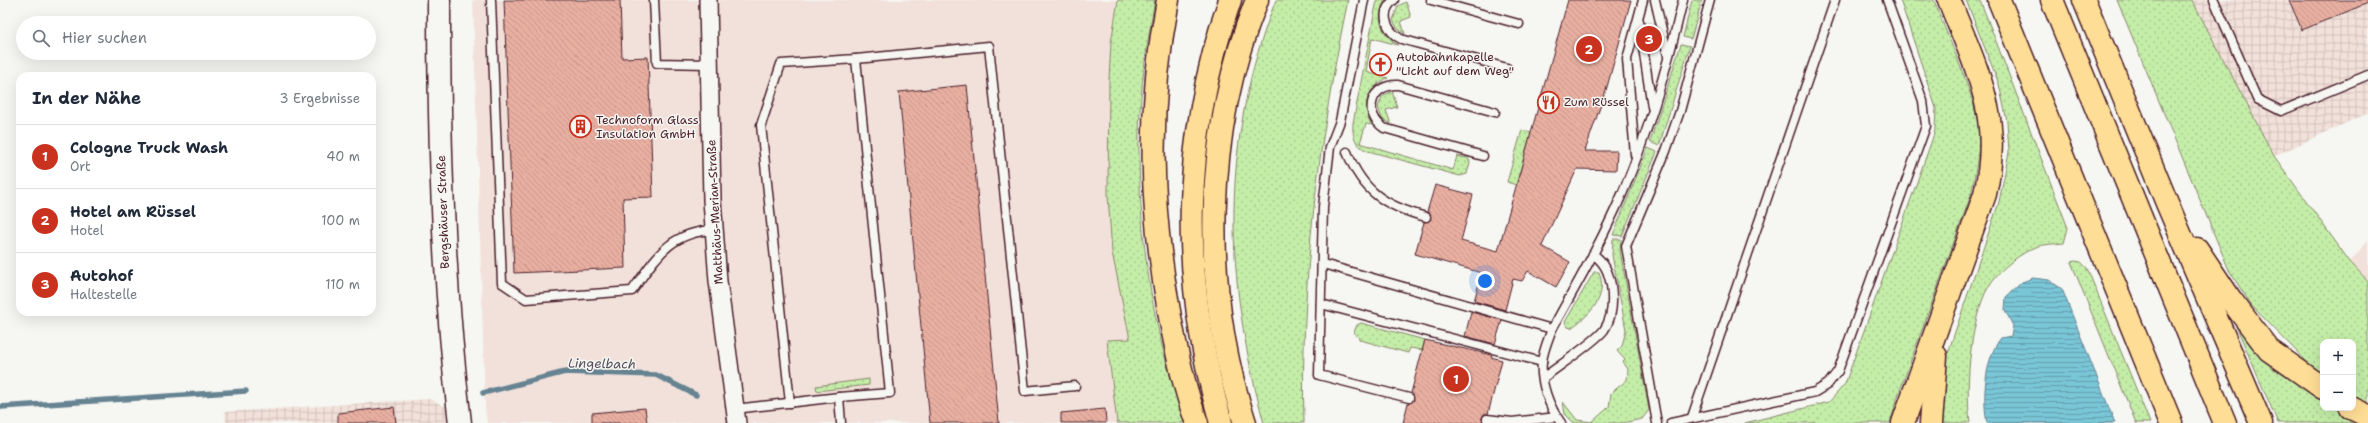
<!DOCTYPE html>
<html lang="de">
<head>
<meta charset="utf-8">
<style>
  body { margin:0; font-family:"Shantell Sans",sans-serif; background:#f2f2f3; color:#1f2937 }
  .controls { position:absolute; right:12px; bottom:12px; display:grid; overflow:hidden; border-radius:8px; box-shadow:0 4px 16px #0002 }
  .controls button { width:36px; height:36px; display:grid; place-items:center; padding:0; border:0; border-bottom:1px solid #e0e1e3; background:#fff; color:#1f2937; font:20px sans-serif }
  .you { position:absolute; left:1485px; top:281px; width:14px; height:14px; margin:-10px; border:3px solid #fff; border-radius:50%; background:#1a73e8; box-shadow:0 0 0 6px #1a73e833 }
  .badge { display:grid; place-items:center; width:26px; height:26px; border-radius:50%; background:#c8321e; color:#fff; font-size:13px; font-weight:700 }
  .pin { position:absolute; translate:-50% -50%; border:2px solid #fff; box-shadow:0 1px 4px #0006 }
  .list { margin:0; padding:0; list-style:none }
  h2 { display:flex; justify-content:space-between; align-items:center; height:52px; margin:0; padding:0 16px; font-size:17px }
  h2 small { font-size:13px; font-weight:400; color:#747a83 }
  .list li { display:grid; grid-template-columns:26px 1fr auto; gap:12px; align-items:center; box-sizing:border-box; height:64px; padding:0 16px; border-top:1px solid #e0e1e3 }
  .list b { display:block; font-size:15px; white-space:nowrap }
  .list p { margin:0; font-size:13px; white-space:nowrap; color:#747a83 }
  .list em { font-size:13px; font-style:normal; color:#747a83 }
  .icon { flex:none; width:22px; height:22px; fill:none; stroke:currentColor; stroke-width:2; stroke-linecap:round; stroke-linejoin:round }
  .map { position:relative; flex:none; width:2368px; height:423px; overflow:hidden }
  .search { position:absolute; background:#fff; box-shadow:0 4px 16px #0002; left:16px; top:16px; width:360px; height:44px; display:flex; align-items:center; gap:10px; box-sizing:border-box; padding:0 14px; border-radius:22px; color:#747a83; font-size:15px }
  .panel { position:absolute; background:#fff; box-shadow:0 4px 16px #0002; left:16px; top:72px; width:360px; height:244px; border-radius:12px }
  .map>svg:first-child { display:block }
</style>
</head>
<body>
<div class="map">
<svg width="2368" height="423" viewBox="0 0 2368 423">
  <defs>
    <pattern id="industrial-grid" width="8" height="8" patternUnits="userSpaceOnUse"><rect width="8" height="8" fill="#f2e1da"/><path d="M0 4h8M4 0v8" fill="none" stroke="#d1c1bb"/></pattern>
    <pattern id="grass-dots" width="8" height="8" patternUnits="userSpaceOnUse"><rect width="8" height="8" fill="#c4eda8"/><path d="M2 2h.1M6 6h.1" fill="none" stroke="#aacb91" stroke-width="1.8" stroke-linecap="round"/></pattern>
    <pattern id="water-rules" width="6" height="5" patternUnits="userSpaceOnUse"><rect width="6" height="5" fill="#79c6d7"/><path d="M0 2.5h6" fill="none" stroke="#65a0af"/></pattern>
    <pattern id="building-back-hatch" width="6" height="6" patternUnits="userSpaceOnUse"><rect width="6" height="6" fill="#e8afa1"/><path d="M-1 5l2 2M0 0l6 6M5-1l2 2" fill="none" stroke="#c8968b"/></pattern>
  </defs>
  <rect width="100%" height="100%" fill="#f6f6f2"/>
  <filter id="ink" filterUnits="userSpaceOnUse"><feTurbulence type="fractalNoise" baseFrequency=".025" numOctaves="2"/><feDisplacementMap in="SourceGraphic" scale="8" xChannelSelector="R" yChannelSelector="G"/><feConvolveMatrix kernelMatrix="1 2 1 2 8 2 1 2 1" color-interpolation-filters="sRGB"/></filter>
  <g filter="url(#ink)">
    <g fill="#f2e1da">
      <path d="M473,0H1118L1111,43L1109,79L1108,196L1130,340H1107L1117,423H487L485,407Z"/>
      <path d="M2368,240V281L2350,262Z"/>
    </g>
    <g fill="url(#industrial-grid)">
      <path d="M2192,0H2368V113L2274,156Z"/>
      <path d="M430,399L446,407L447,423H226L225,412Z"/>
    </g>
    <g fill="url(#grass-dots)" stroke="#87866a">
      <path d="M1118,0H1155C1147,43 1140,89 1139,132C1138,230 1151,331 1186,423H1117L1107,340L1130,339L1112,252L1108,196L1109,79L1111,43Z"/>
      <path d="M1276,0H1348C1319,138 1300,282 1304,423H1264C1224,277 1220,142 1276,0Z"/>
      <path d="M1377,0H1386C1374,16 1382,35 1398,45L1372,38L1366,72L1388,78C1368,86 1360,106 1372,125L1366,124L1360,143L1453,170L1457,156L1468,158L1470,162L1467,174L1460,176L1368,151C1355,146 1352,136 1353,123Z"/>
      <path d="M1692,0H1702L1691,39L1683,37Z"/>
      <path d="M1900,0H1934C1947,37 1977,97 1979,134C1979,155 1975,175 1971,195L1899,393L1890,423H1745L1829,402L1845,384L1932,140L1935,130L1936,108Z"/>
      <path d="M1966,0H1980L2068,228L2064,243C2055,244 2044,244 2036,247C2021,253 2003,267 1993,280C1970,310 1965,387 1970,423H1942L1944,371L1949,350L1999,202L2009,152L2007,121L1999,84Z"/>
      <path d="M2117,0H2192L2274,156L2350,262L2368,281V405L2353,397V342H2323V375L2313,368L2251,305L2229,270Z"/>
      <path d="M1406,2L1411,17L1401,21L1405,34L1397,28L1393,20L1398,6Z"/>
      <path d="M1681,44L1690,46L1659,146L1650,142Z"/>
      <path d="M1392,91L1397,107L1386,110L1391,124L1382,119L1378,107L1382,97Z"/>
      <path d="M1522,130L1531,133L1516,185L1507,182Z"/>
      <path d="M1648,148L1657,152L1622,236L1613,235Z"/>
      <path d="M1613,239H1621L1620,251L1649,410L1642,419L1623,423H1574L1565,414L1563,402L1577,420L1592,422L1609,407L1611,393L1627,380L1628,369L1623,362L1625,360L1617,351L1622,346L1626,330L1612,255Z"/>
      <path d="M2075,261L2081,262L2087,268L2150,423H2136L2071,262Z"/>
      <path d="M1594,272H1599C1608,297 1591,314 1571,328L1568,327L1565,322Z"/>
      <path d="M2233,319L2323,399V408H2339L2366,423H2278Z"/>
      <path d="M1361,323L1425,340L1422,350L1410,348L1408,353L1360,340L1354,332L1357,325Z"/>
      <path d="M869,379V385L817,391L816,386Z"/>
    </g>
    <path fill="url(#water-rules)" stroke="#668392" d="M2033,278L2049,280L2062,289L2115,423H1987C1982,398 1985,357 2001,338L2011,336L2013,326L2005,310L2006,297L2022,282Z"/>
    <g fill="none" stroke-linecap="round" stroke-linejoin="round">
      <g stroke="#668392" stroke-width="5.5">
        <path d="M483,393L565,372L656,375L696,395"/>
        <path d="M0,407L246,391"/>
      </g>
    </g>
    <g fill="url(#building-back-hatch)" stroke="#4a1f2b">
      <path d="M504,0H620L622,58L648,57L653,197L623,198L625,268L514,273Z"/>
      <path d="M1568,0H1631L1607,87L1585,151H1617L1616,170L1577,169L1542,246L1570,262L1556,287L1528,271L1522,281L1513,279L1505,310L1474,301L1482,273L1415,254L1424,222L1429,221L1431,218L1427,212L1435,185L1473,195L1461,241L1498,251Z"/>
      <path d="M2289,0H2368V3L2302,30Z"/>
      <path d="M967,85L999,423H930L899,92Z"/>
      <path d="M1471,312L1502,320L1495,344L1465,336Z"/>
      <path d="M1425,340L1492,355L1491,357L1502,360L1488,414H1484L1482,418L1483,423H1403L1408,403L1414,400L1411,393Z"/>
      <path d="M394,407L396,423H338V413Z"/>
      <path d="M645,408L647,423H592V413Z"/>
      <path d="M1105,409L1106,423H1061V413Z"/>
    </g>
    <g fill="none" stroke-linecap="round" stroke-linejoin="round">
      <defs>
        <g id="lane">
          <path d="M491,0L502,283L526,299L632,291C656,258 669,232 714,230"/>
          <path d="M654,0L657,63L708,64"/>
          <path d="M1364,0L1340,121L1330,147L1323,207L1319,375L1409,398"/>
          <path d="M1394,0C1379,12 1386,31 1401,39L1507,68"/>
          <path d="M1431,0L1519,24"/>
          <path d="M1655,0L1668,56"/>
          <path d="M2214,0L2257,99L2281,111L2368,75"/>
          <path d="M1639,21L1652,107"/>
          <path d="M1347,152C1363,192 1385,206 1426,217"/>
          <path d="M1635,155L1627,59L1643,0"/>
          <path d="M1483,156L1384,128C1362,113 1371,84 1398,85L1495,112"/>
          <path d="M1323,264L1552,329"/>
          <path d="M1321,304L1542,362"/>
          <path d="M1543,378C1557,367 1595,342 1604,330C1613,317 1613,299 1611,285C1608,271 1605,263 1593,254"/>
          <path d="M790,403L761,125L781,64L856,59"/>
          <path d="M735,409L839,397"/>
          <path d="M1692,417L1835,0"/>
          <path d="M1487,419L1512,422L1557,417"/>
          <path d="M841,423L839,397L890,393L856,59L989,46L1025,391L1075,386"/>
          <path d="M1561,423C1549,407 1540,382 1542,362C1543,351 1548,340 1552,329C1577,284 1603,239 1623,192C1649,131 1668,64 1683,0"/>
          <path d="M1657,423L1626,246L1666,151L1680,111L1710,0"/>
          <path d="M1671,423L1815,392L1828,384L1838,371L1926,126L1923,101L1887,0"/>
        </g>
        <path id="street" d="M708,0L712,200L718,281L737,423"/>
        <path id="secondary" d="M439,0C439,142 443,282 460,423"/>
        <g id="highway">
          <path d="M1168,0C1147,108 1150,209 1170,317C1177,353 1184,388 1197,423"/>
          <path d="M1999,0L2171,423"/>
          <path d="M2052,0L2225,423"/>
          <path d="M2084,0L2167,203L2261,423"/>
          <path d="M2197,249L2231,300L2269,350L2323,388"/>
          <path d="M2351,408L2368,416"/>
          <path d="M1221,423C1180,278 1181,142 1230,0"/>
          <path d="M1245,423C1201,289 1204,131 1257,0"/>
          <path d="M1903,423L1985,194C2003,117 1977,71 1949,0"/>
          <path d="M1931,423L1936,356"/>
        </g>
      </defs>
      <use href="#lane" stroke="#4a1f2b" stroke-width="11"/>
      <use href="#street" stroke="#4a1f2b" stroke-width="20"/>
      <use href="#secondary" stroke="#4a1f2b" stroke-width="25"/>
      <use href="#highway" stroke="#4a1f2b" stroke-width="25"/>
      <use href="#lane" stroke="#f6f6f2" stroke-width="8"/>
      <use href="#street" stroke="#f6f6f2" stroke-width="17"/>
      <use href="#secondary" stroke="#f6f6f2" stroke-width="22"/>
      <use href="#highway" stroke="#fedd96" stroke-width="22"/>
    </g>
  </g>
  <defs>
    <symbol id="church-ring" viewBox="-11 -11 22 22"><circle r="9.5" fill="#f6f6f2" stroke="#c8321e" stroke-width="1.5"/><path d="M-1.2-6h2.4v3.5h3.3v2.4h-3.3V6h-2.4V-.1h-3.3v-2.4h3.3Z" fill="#c8321e"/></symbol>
    <symbol id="restaurant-ring" viewBox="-11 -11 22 22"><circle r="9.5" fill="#f6f6f2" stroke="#c8321e" stroke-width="1.5"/><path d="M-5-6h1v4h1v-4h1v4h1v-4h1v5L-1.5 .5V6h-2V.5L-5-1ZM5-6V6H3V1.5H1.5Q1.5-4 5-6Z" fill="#c8321e"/></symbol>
    <symbol id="building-ring" viewBox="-11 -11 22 22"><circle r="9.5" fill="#f6f6f2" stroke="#c8321e" stroke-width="1.5"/><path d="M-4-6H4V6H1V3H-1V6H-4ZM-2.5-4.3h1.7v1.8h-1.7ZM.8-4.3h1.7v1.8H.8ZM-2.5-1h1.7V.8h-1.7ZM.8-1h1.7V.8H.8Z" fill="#c8321e"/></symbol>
  </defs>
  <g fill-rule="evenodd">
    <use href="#church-ring" x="1368" y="52" width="25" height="25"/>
    <use href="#restaurant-ring" x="1536" y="90" width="25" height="25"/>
    <use href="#building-ring" x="568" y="114" width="25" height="25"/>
  </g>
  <g text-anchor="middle" stroke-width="3" stroke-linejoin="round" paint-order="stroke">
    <g font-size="12" fill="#4a1f2b" stroke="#f6f6f2" text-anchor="start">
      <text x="1396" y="61">Autobahnkapelle<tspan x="1396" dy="14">"Licht auf dem Weg"</tspan></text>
      <text x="1564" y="106">Zum Rüssel</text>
      <text x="596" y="124">Technoform Glass<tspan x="596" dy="14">Insulation GmbH</tspan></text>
    </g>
    <g font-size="12" fill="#4a1f2b" stroke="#f6f6f2">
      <text transform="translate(443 212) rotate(-92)" y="4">Bergshäuser Straße</text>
      <text transform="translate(715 212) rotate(-93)" y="4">Matthäus-Merian-Straße</text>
    </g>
    <g font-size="13" font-style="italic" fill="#58515f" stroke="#f6f6f2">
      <text transform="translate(602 363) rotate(1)" y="5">Lingelbach</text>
    </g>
  </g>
</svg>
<div class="controls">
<button>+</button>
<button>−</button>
</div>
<div class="you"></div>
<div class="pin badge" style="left:1456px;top:379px">1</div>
<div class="pin badge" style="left:1589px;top:49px">2</div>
<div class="pin badge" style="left:1649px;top:39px">3</div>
<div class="search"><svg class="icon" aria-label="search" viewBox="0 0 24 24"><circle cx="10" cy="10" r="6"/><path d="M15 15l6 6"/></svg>Hier suchen</div>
<section class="panel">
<h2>In der Nähe<small>3 Ergebnisse</small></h2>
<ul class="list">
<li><span class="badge">1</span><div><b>Cologne Truck Wash</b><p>Ort</p></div><em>40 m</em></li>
<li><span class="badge">2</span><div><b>Hotel am Rüssel</b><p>Hotel</p></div><em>100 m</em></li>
<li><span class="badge">3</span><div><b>Autohof</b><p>Haltestelle</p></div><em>110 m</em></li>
</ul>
</section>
</div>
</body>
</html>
